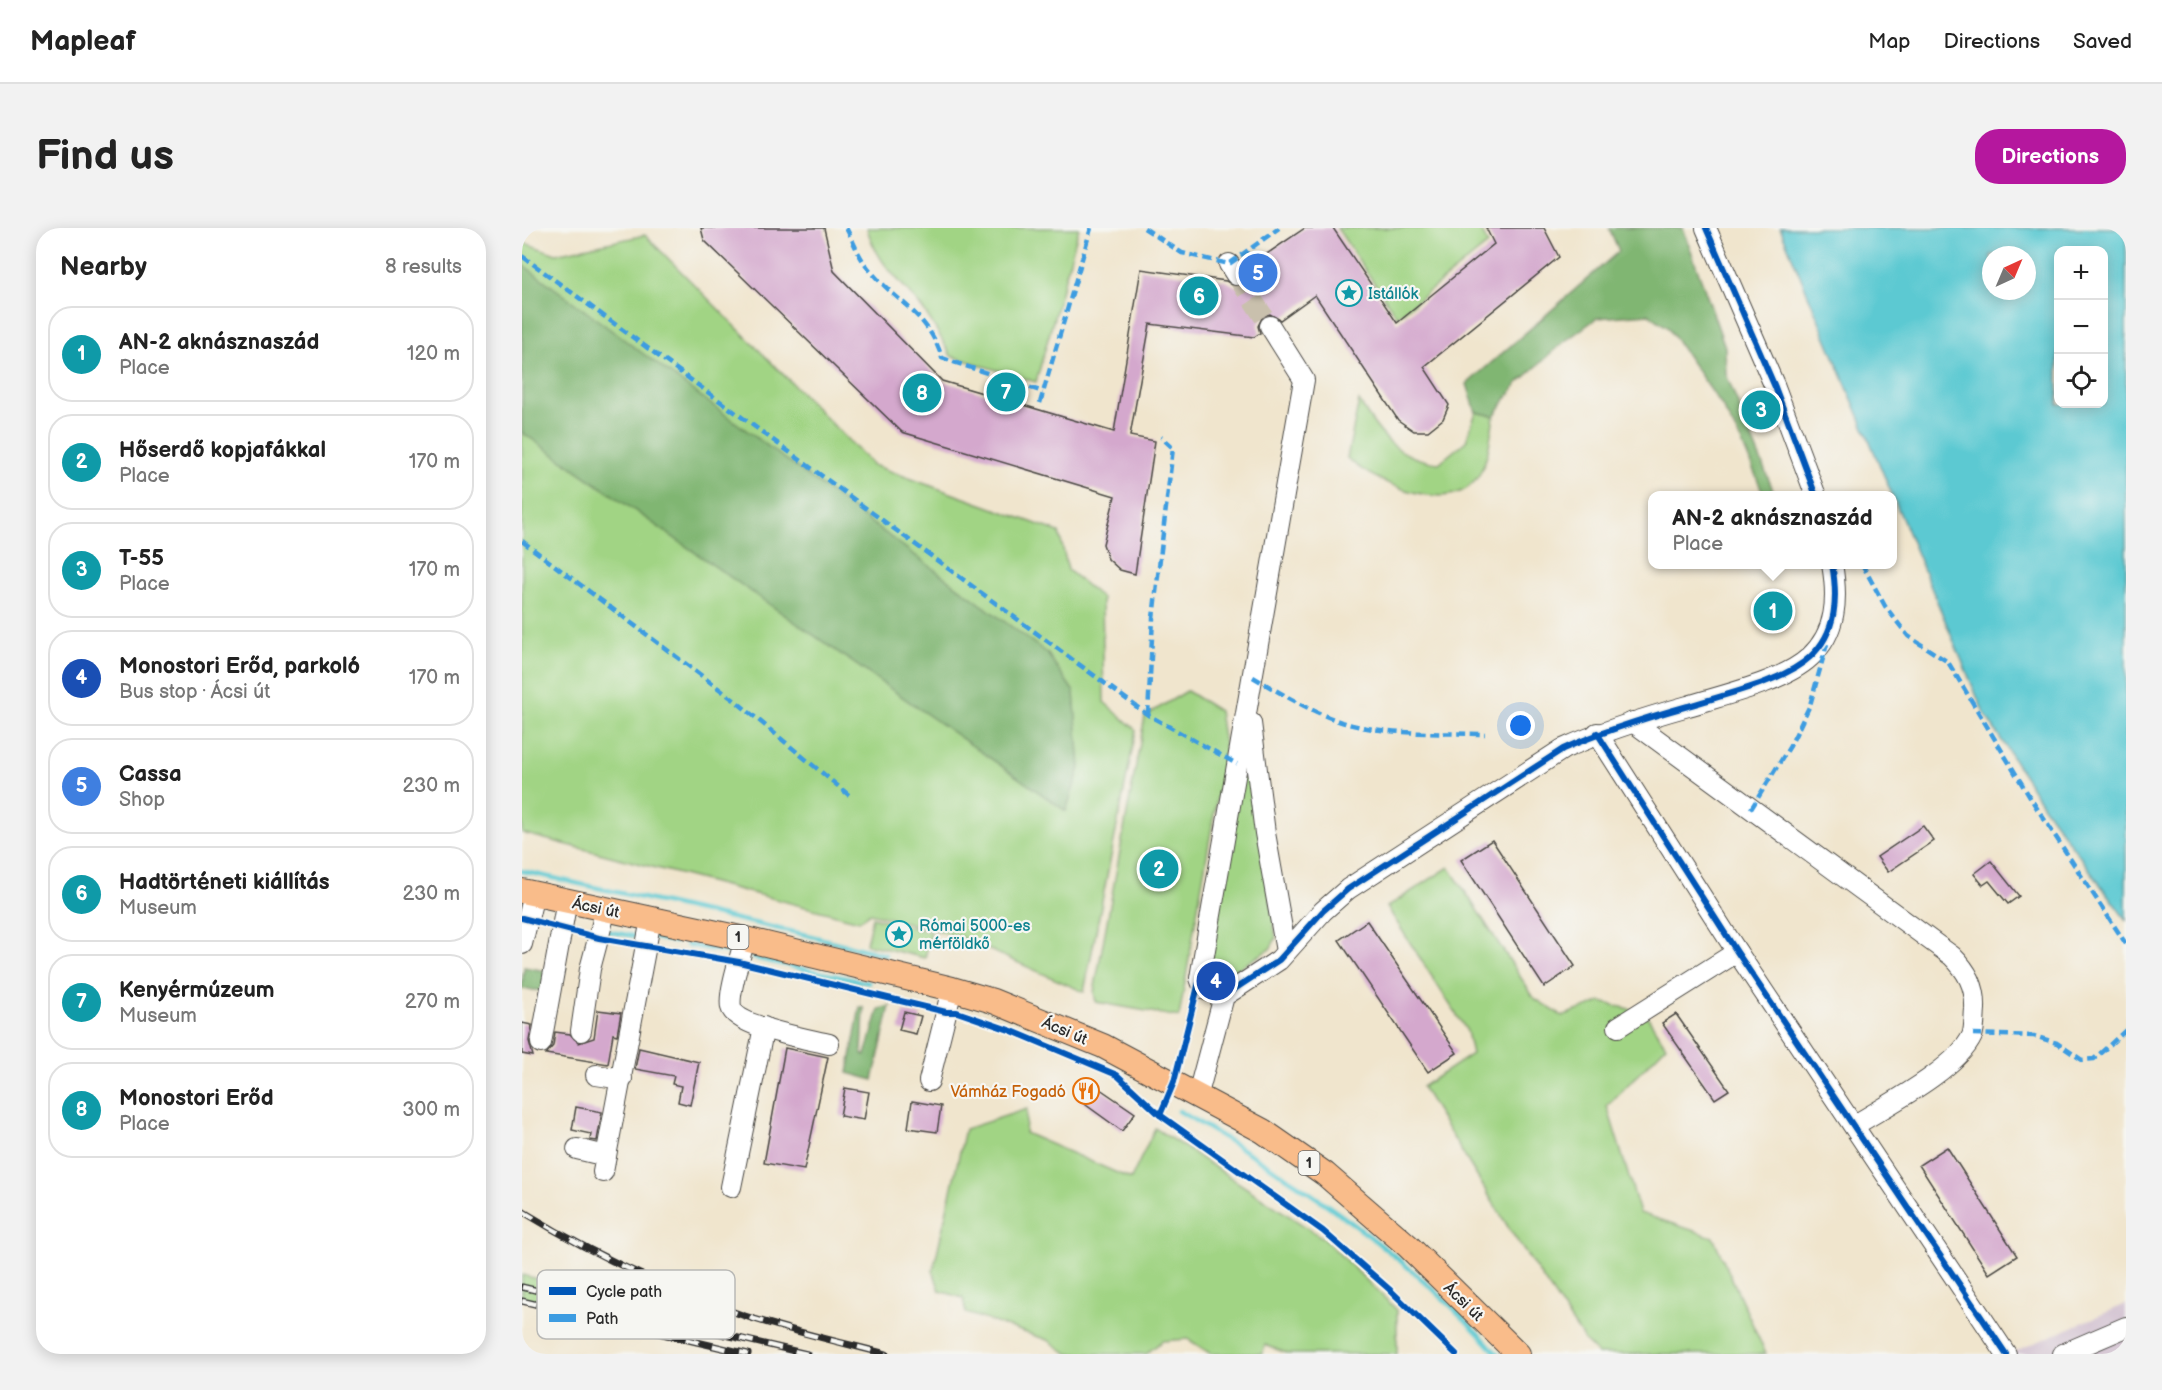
<!DOCTYPE html>
<html lang="en">
<head>
<meta charset="utf-8">
<style>
  body { margin:0; font-family:"Balsamiq Sans",sans-serif; background:#f2f2f2; color:#222 }
  .controls { position:absolute; right:18px; top:18px; display:grid; overflow:hidden; border-radius:12px; box-shadow:0 3px 15px #0003 }
  .controls button { width:54px; height:54px; display:grid; place-items:center; padding:0; border:0; border-bottom:2px solid #e0e0e0; background:#fff; color:#222; font:30px sans-serif }
  .compass { position:absolute; left:1460px; top:18px; width:54px; height:54px; border-radius:50%; background:#fff; box-shadow:0 3px 15px #0003; rotate:44deg }
  .you { position:absolute; left:999px; top:498px; width:21px; height:21px; margin:-15px; border:4px solid #fff; border-radius:50%; background:#1a73e8; box-shadow:0 0 0 9px #1a73e833 }
  .badge { display:grid; place-items:center; width:39px; height:39px; border-radius:50%; background:#b5179e; color:#fff; font-size:20px; font-weight:700 }
  .pin { position:absolute; translate:-50% -50%; border:3px solid #fff; box-shadow:0 2px 6px #0006 }
  .popup { position:absolute; left:1126px; top:263px; width:249px; height:78px; box-sizing:border-box; display:grid; place-content:center; border-radius:12px; background:#fff; filter:drop-shadow(0 2px 4px #0005); font-size:20px; white-space:nowrap; color:#767676 }
  .popup b { font-size:22px; color:#222 }
  .popup::after { content:''; position:absolute; left:50%; top:100%; margin-left:-12px; border:12px solid transparent; border-top-color:#fff }
  .list { margin:0; padding:0; list-style:none }
  h2 { display:flex; justify-content:space-between; align-items:center; height:78px; margin:0; padding:0 24px; font-size:26px }
  h2 small { font-size:20px; font-weight:400; color:#767676 }
  .list li { display:grid; grid-template-columns:39px 1fr auto; gap:18px; align-items:center; box-sizing:border-box; height:96px; margin:0 12px 12px; padding:0 12px; border:2px solid #e0e0e0; border-radius:24px }
  .list b { display:block; font-size:22px; white-space:nowrap }
  .list p { margin:0; font-size:20px; white-space:nowrap; color:#767676 }
  .list em { font-size:20px; font-style:normal; color:#767676 }
  .icon { flex:none; width:33px; height:33px; fill:none; stroke:currentColor; stroke-width:2; stroke-linecap:round; stroke-linejoin:round }
  .map { position:relative; flex:none; width:1604px; height:1126px; overflow:hidden; border-radius:24px }
  header { display:flex; align-items:center; gap:36px; box-sizing:border-box; height:84px; padding:0 30px; background:#fff; border-bottom:2px solid #e0e0e0 }
  header strong { font-size:28px }
  nav { display:flex; gap:33px; margin-inline-start:auto; font-size:21px }
  .intro { display:flex; align-items:center; justify-content:space-between; box-sizing:border-box; height:144px; padding:0 36px }
  h1 { margin:0; font-size:42px }
  .button { padding:15px 27px; border-radius:24px; background:#b5179e; color:#fff; font-size:21px; font-weight:700 }
  main { display:flex; gap:36px; padding:0 36px }
  aside { flex:1; background:#fff; border-radius:24px; box-shadow:0 3px 15px #0003 }
  .map>svg:first-child { display:block }
</style>
</head>
<body>
<header>
<strong>Mapleaf</strong>
<nav><a>Map</a><a>Directions</a><a>Saved</a></nav>
</header>
<div class="intro"><h1>Find us</h1><a class="button">Directions</a></div>
<main>
<aside>
<h2>Nearby<small>8 results</small></h2>
<ul class="list">
<li><span class="badge" style="background:#0f9aa8">1</span><div><b>AN-2 aknásznaszád</b><p>Place</p></div><em>120 m</em></li>
<li><span class="badge" style="background:#0f9aa8">2</span><div><b>Hőserdő kopjafákkal</b><p>Place</p></div><em>170 m</em></li>
<li><span class="badge" style="background:#0f9aa8">3</span><div><b>T-55</b><p>Place</p></div><em>170 m</em></li>
<li><span class="badge" style="background:#1a4fb4">4</span><div><b>Monostori Erőd, parkoló</b><p>Bus stop · Ácsi út</p></div><em>170 m</em></li>
<li><span class="badge" style="background:#3f7fe0">5</span><div><b>Cassa</b><p>Shop</p></div><em>230 m</em></li>
<li><span class="badge" style="background:#0f9aa8">6</span><div><b>Hadtörténeti kiállítás</b><p>Museum</p></div><em>230 m</em></li>
<li><span class="badge" style="background:#0f9aa8">7</span><div><b>Kenyérmúzeum</b><p>Museum</p></div><em>270 m</em></li>
<li><span class="badge" style="background:#0f9aa8">8</span><div><b>Monostori Erőd</b><p>Place</p></div><em>300 m</em></li>
</ul>
</aside>
<div class="map">
<svg width="1604" height="1126" viewBox="0 0 1604 1126">
  <rect width="100%" height="100%" fill="#f6f6f2"/>
  <filter id="ink" filterUnits="userSpaceOnUse"><feTurbulence type="fractalNoise" baseFrequency=".0167" numOctaves="2"/><feDisplacementMap in="SourceGraphic" scale="12" xChannelSelector="R" yChannelSelector="G"/><feConvolveMatrix kernelMatrix="1 2 1 2 8 2 1 2 1" color-interpolation-filters="sRGB"/></filter>
  <filter id="wash" filterUnits="userSpaceOnUse"><feTurbulence type="fractalNoise" baseFrequency=".008" numOctaves="4" result="noise"/><feDisplacementMap in="SourceGraphic" scale="24" xChannelSelector="R" yChannelSelector="G"/><feGaussianBlur stdDeviation="1.35" result="paint"/><feColorMatrix in="noise" values="0 0 0 0 0 0 0 0 0 0 0 0 0 0 0 0 0 1.4 0 .05"/><feComposite in="paint" operator="in"/></filter>
  <g filter="url(#wash)">
    <rect width="100%" height="100%" fill="#f0e5cd"/>
    <path fill="#cfbdce" d="M1604,1076V1126H1487Z"/>
    <g fill="#a1d484" stroke="#668058" stroke-width="1.5">
      <path d="M345,0H557L514,154L429,128C420,112 411,94 400,80C379,52 355,37 345,0Z"/>
      <path d="M815,0H958L966,16L875,89Z"/>
      <path d="M123,7L351,237L537,304L546,342L580,370L582,474L614,502L562,764L436,708L348,685L337,693L0,605V14L34,26Z"/>
      <path d="M837,173C857,207 876,231 917,235L944,213L954,184L972,188C968,210 967,236 952,254C924,287 850,253 825,230Z"/>
      <path d="M665,463L697,483L703,523L657,789L574,774L572,764L623,488Z"/>
      <path d="M730,548L754,710L748,721L701,750L686,749L718,551Z"/>
      <path d="M927,639L1012,770L1040,788L1079,774L1123,785L1144,818L1085,878L1118,985L1191,1009L1244,1126H1076L1063,1113L988,1002L900,859L950,826L945,803L865,679Z"/>
      <path d="M350,689L409,704L403,730L344,716Z"/>
      <path d="M505,881L503,905L609,951L633,900L801,1010L875,1082V1126H767L743,1117L740,1126H689L666,1111L640,1113L624,1126H546L526,1112L444,1085L441,1070L418,1063L411,1043L443,901Z"/>
      <path d="M0,1047L95,1071H0Z"/>
    </g>
    <g fill="#80b672" stroke="#56704e" stroke-width="1.5">
      <path d="M1087,0H1161L1203,119L1204,146L1253,267H1242L1220,215L1200,178L1146,100L1127,86L1075,90L1042,114L995,156L972,188L954,184L945,156L1097,23Z"/>
      <path d="M0,36L525,425L552,464L558,540L544,583L0,204Z"/>
      <path d="M2,739L25,743L22,763L0,761Z"/>
      <path d="M368,778L351,852L326,845L338,779L342,780L340,826L344,827L357,781Z"/>
    </g>
    <path fill="#5cc9d2" stroke="#447a7e" stroke-width="1.5" fill-rule="evenodd" d="M1258,0H1604V692L1521,578L1461,483ZM1536,22H1582V176H1536ZM1469,27H1505V63H1469Z"/>
    <g fill="none" stroke-linecap="round" stroke-linejoin="round">
      <g stroke="#5cc9d2" stroke-width="4.5">
        <path d="M0,643L285,707L363,727"/>
        <path d="M84,703L116,709"/>
        <path d="M132,710L153,714"/>
        <path d="M165,717L206,724"/>
        <path d="M231,730L347,755"/>
        <path d="M657,883C772,950 887,1026 975,1126"/>
      </g>
    </g>
    <g id="blocks">
      <g fill="#d4a8cd">
        <path d="M179,0H302L312,43L420,153L592,204L619,41L704,53L715,59L725,52L724,40L783,0H811L875,95L972,16L964,0H1022L1037,29L902,139L927,177L921,191L906,203H892L876,192L793,67L758,92L748,86L741,88L736,98L738,105L732,109L628,96L608,208L633,213L613,346L598,342L586,331L581,316L593,268L380,204L182,12Z"/>
        <path d="M1401,598L1412,613L1366,644L1355,629Z"/>
        <path d="M970,612L1053,738L1022,759L939,632Z"/>
        <path d="M1469,633L1497,668L1486,676L1467,653L1461,657L1452,646Z"/>
        <path d="M845,693L935,825L906,844L817,712Z"/>
        <path d="M76,782L99,785L95,807L91,806L86,836L24,826L31,818L33,804L48,806L57,815L72,810Z"/>
        <path d="M382,784L399,788L394,806L377,802Z"/>
        <path d="M1154,786L1207,862L1193,871L1140,795Z"/>
        <path d="M0,795L10,797L7,813L11,828L0,826Z"/>
        <path d="M117,820L177,834L168,877L156,874L159,858L150,856L152,848L113,841Z"/>
        <path d="M263,820L306,829L282,942L242,935Z"/>
        <path d="M565,852L613,885L600,903L553,869Z"/>
        <path d="M323,860L347,864L342,892L318,888Z"/>
        <path d="M390,873L419,878L415,904L386,900Z"/>
        <path d="M54,879L80,884L75,913L68,912L69,906L50,902Z"/>
        <path d="M1425,919L1495,1028L1467,1046L1397,937Z"/>
      </g>
    </g>
  </g>
  <g filter="url(#ink)">
    <use href="#blocks" fill-opacity="0" stroke="#494743" stroke-width="1.5"/>
    <g fill="none" stroke-linecap="round" stroke-linejoin="round">
      <path stroke="#c9c0ad" stroke-width="20" stroke-dasharray="20 10" stroke-linecap="butt" d="M714,47L748,98"/>
      <defs>
        <g id="minor">
          <path d="M1184,0L1253,159L1294,268"/>
          <path d="M707,36L714,47"/>
          <path d="M1111,494L1430,728C1445,743 1454,758 1453,781C1452,789 1453,800 1450,808C1435,841 1365,877 1333,897"/>
          <path d="M729,495L743,605L764,723"/>
          <path d="M1075,505L1215,724L1484,1126"/>
          <path d="M223,711C219,727 206,764 209,779C214,799 288,811 307,816"/>
          <path d="M0,716L12,666"/>
          <path d="M702,768L682,761L678,750L782,152L748,98"/>
          <path d="M1096,799L1215,724"/>
          <path d="M59,803L68,741L84,681"/>
          <path d="M19,815L45,672"/>
          <path d="M74,847L100,851"/>
          <path d="M407,853L430,761"/>
          <path d="M676,866L702,768L757,732L801,683L826,661L1041,521C1081,503 1123,490 1166,478C1201,467 1261,454 1288,429C1315,404 1316,370 1310,336"/>
          <path d="M55,921L84,928"/>
          <path d="M81,944L129,691"/>
          <path d="M209,959L242,799"/>
          <path d="M1541,1126L1604,1099"/>
        </g>
        <path id="major" d="M0,663L223,711L430,761L471,773L581,818L741,903L803,946L886,1018L996,1126"/>
      </defs>
      <use href="#minor" stroke="#494743" stroke-width="22"/>
      <use href="#major" stroke="#494743" stroke-width="26"/>
      <use href="#minor" stroke="#fff" stroke-width="20"/>
      <use href="#major" stroke="#f9bc8a" stroke-width="24"/>
      <defs>
        <g id="rail">
          <path d="M0,983C70,1026 146,1062 223,1088C269,1103 317,1114 364,1126"/>
          <path d="M0,1059L285,1126"/>
          <path d="M0,1073L226,1126"/>
        </g>
      </defs>
      <use href="#rail" stroke="#2b2b2b" stroke-width="7"/>
      <use href="#rail" stroke="#f6f6f2" stroke-width="4.5" stroke-dasharray="14" stroke-linecap="butt"/>
      <g stroke="#3d9ce1" stroke-width="4.5" stroke-dasharray="9 4.5" stroke-linecap="butt">
        <path d="M324,0C331,12 336,27 344,37C371,74 405,82 420,130L521,164"/>
        <path d="M622,0L660,25L707,36L757,0"/>
        <path d="M0,28L626,487L715,536"/>
        <path d="M518,175L569,0"/>
        <path d="M0,313L216,475L328,568"/>
        <path d="M1340,336L1363,378L1386,408L1426,434L1509,571L1604,716"/>
        <path d="M731,449C760,466 791,485 823,495C863,507 921,505 963,506"/>
        <path d="M626,487L631,390L651,220L639,209"/>
        <path d="M1229,581L1268,518L1288,477L1305,416"/>
        <path d="M1451,806L1512,808L1535,815L1560,832L1572,831L1604,802"/>
      </g>
      <defs>
        <g id="cycleway">
          <path d="M1184,0L1253,159L1294,268"/>
          <path d="M1075,505L1215,724L1484,1126"/>
          <path d="M0,690L77,710L217,734L424,784H435L490,803L595,847L638,887L801,1003L867,1061L934,1126"/>
          <path d="M678,750L682,761L702,768L757,732L801,683L826,661L1041,521C1081,503 1123,490 1166,478C1201,467 1261,454 1288,429C1315,404 1316,370 1310,336"/>
          <path d="M638,887L652,854L678,750"/>
        </g>
      </defs>
      <use href="#cycleway" stroke="#f6f6f2" stroke-width="10"/>
      <use href="#cycleway" stroke="#0057b8" stroke-width="6"/>
    </g>
  </g>
  <defs>
    <symbol id="sight-ring" viewBox="-11 -11 22 22"><circle r="9.5" fill="#f6f6f2" stroke="#0f9aa8" stroke-width="1.5"/><path d="M0-6L1.8-2.2L6-1.7L2.9 1.2L3.7 5.4L0 3.3L-3.7 5.4L-2.9 1.2L-6-1.7L-1.8-2.2Z" fill="#0f9aa8"/></symbol>
    <symbol id="restaurant-ring" viewBox="-11 -11 22 22"><circle r="9.5" fill="#f6f6f2" stroke="#e8710a" stroke-width="1.5"/><path d="M-5-6h1v4h1v-4h1v4h1v-4h1v5L-1.5 .5V6h-2V.5L-5-1ZM5-6V6H3V1.5H1.5Q1.5-4 5-6Z" fill="#e8710a"/></symbol>
  </defs>
  <g fill-rule="evenodd">
    <use href="#sight-ring" x="812" y="50" width="30" height="30"/>
    <use href="#sight-ring" x="362" y="691" width="30" height="30"/>
    <use href="#restaurant-ring" x="549" y="848" width="30" height="30"/>
  </g>
  <g text-anchor="middle" stroke-width="4.5" stroke-linejoin="round" paint-order="stroke">
    <g fill="#f6f6f2" stroke="#686867" stroke-width="1.5">
      <rect x="205.5" y="697" width="21" height="24" rx="4.5"/>
      <rect x="776.5" y="923" width="21" height="24" rx="4.5"/>
    </g>
    <g font-size="15" font-weight="bold" fill="#2b2b2b">
      <text x="216" y="714">1</text>
      <text x="787" y="940">1</text>
    </g>
    <g font-size="16" fill="#0d838f" stroke="#f6f6f2" text-anchor="start">
      <text x="846" y="71">Istállók</text>
      <text x="397" y="703">Római 5000-es<tspan x="397" dy="18">mérföldkő</tspan></text>
    </g>
    <g font-size="16" fill="#2b2b2b" stroke="#f6f6f2">
      <text transform="translate(74 679) rotate(12)" y="6">Ácsi út</text>
      <text transform="translate(543 802) rotate(23)" y="6">Ácsi út</text>
      <text transform="translate(942 1073) rotate(44)" y="6">Ácsi út</text>
    </g>
    <g font-size="16" fill="#c56008" stroke="#f6f6f2" text-anchor="end">
      <text x="544" y="869">Vámház Fogadó</text>
    </g>
  </g>
  <rect x="15" y="1042" width="198" height="69" rx="9" fill="#f6f6f2" stroke="#b9b9b6" stroke-width="1.5"/>
  <rect x="27" y="1059" width="27" height="8" fill="#0057b8"/>
  <rect x="27" y="1086" width="27" height="8" fill="#3d9ce1"/>
  <g font-size="16" fill="#2b2b2b">
    <text x="64" y="1069">Cycle path</text>
    <text x="64" y="1096">Path</text>
  </g>
</svg>
<div class="controls">
<button>+</button>
<button>−</button>
<button><svg class="icon" aria-label="locate" viewBox="0 0 24 24"><circle cx="12" cy="12" r="6"/><path d="M12 2v4M12 18v4M2 12h4M18 12h4"/></svg></button>
</div>
<svg class="compass" viewBox="-18 -18 36 36"><path d="M0-13l5 13h-10z" fill="#e53935"/><path d="M0 13l5-13h-10z" fill="#767676"/></svg>
<div class="you"></div>
<div class="pin badge" style="left:1251px;top:383px;background:#0f9aa8">1</div>
<div class="popup"><b>AN-2 aknásznaszád</b>Place</div>
<div class="pin badge" style="left:637px;top:641px;background:#0f9aa8">2</div>
<div class="pin badge" style="left:1239px;top:182px;background:#0f9aa8">3</div>
<div class="pin badge" style="left:694px;top:753px;background:#1a4fb4">4</div>
<div class="pin badge" style="left:736px;top:45px;background:#3f7fe0">5</div>
<div class="pin badge" style="left:677px;top:68px;background:#0f9aa8">6</div>
<div class="pin badge" style="left:484px;top:164px;background:#0f9aa8">7</div>
<div class="pin badge" style="left:400px;top:165px;background:#0f9aa8">8</div>
</div>
</main>
</body>
</html>
